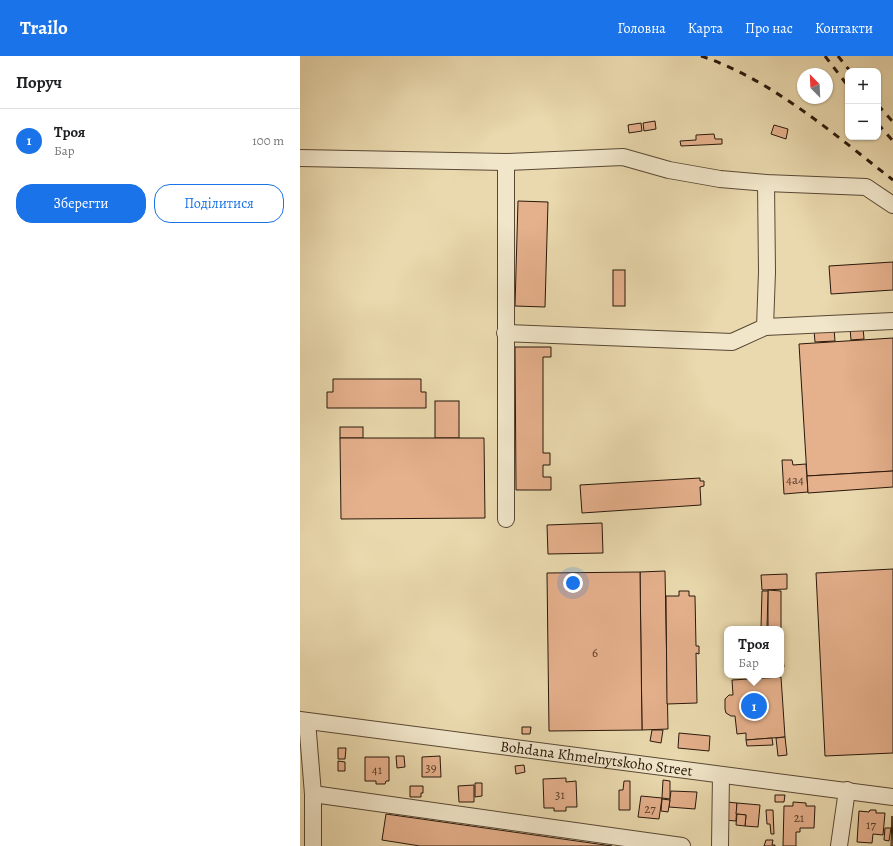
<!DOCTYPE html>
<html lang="uk">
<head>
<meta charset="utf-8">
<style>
  body { margin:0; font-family:Alegreya,serif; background:#f6f6f6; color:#202124 }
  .controls { position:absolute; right:12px; top:12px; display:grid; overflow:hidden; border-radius:8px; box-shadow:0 1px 3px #0004 }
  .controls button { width:36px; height:36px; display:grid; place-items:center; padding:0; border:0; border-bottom:1px solid #e0e0e0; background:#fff; color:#202124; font:20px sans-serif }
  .compass { position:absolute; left:497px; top:12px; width:36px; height:36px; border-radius:50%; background:#fff; box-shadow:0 1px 3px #0004; rotate:336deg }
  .you { position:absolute; left:273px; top:527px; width:14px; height:14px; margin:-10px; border:3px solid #fff; border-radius:50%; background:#1a73e8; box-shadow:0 0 0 6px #1a73e833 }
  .badge { display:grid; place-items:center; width:26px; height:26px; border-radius:50%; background:#1a73e8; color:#fff; font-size:13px; font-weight:700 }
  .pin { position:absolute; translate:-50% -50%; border:2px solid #fff; box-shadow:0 1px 4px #0006 }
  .popup { position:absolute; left:424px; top:570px; width:60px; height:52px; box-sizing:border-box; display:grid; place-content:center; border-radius:8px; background:#fff; filter:drop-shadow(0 1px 3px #0005); font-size:13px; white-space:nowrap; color:#757577 }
  .popup b { font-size:15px; color:#202124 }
  .popup::after { content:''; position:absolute; left:50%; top:100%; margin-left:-8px; border:8px solid transparent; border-top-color:#fff }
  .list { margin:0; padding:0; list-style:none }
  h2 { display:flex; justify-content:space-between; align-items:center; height:52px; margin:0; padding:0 16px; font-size:17px }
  h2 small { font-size:13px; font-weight:400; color:#757577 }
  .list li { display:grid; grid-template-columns:26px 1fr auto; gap:12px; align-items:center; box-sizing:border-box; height:64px; padding:0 16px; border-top:1px solid #e0e0e0 }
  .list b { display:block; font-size:15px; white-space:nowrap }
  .list p { margin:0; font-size:13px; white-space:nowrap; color:#757577 }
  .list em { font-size:13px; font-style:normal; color:#757577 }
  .actions { display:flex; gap:8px; padding:12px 16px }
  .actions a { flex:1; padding:9px 0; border:1px solid #1a73e8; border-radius:16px; text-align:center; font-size:14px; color:#1a73e8 }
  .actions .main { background:#1a73e8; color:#fff }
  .map { position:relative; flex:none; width:593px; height:790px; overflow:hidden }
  header { display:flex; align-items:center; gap:24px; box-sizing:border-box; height:56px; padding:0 20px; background:#1a73e8; color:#fff }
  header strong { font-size:19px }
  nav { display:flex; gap:22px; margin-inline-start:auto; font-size:14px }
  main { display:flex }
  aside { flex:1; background:#fff }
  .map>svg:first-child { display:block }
</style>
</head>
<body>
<header>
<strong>Trailo</strong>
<nav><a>Головна</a><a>Карта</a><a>Про нас</a><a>Контакти</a></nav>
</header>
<main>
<aside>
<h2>Поруч<small></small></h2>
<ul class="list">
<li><span class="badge">1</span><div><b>Троя</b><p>Бар</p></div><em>100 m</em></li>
</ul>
<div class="actions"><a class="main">Зберегти</a><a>Поділитися</a></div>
</aside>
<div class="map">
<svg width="593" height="790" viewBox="0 0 593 790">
  <rect width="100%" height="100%" fill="#ead9ae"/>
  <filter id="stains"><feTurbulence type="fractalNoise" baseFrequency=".005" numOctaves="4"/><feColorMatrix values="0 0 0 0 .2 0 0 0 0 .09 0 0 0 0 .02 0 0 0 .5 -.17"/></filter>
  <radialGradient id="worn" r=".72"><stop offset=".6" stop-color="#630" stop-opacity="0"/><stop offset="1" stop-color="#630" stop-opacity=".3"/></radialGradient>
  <g fill="#e5b08c" stroke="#29180b">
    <path d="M355,65L356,73L344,75L343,67Z"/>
    <path d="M341,67L342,75L329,77L328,69Z"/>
    <path d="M474,69L488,73L486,83L471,78Z"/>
    <path d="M414,78L415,83H422V88L381,90L380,85L396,84V79Z"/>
    <path d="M218,145L248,146L245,251L215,250Z"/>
    <path d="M593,206V234L531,238L529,210Z"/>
    <rect x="313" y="214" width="12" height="36"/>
    <path d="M563,271L564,283L551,284L550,272Z"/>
    <path d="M534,273L535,285L515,286L514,274Z"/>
    <path d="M593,282V415L507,420L499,288Z"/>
    <path d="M215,291H251V301H243V397H250V409H243V421H251V434H216Z"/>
    <path d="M33,323H121V336H126V352H27V336H33Z"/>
    <rect x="135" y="345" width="24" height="37"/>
    <rect x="40" y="371" width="23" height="11"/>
    <path d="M40,382H184L185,462L41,463Z"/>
    <path d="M482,404H492L493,409L506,408L508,436L484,438Z"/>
    <path d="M593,415V431L508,437L507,420Z"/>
    <path d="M400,422V425H404V430L400,431L401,449L282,457L280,429Z"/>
    <path d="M302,467L303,497L248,498L247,469Z"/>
    <path d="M593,513V697L525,700L516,517Z"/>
    <path d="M365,515L368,673L342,674L340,516Z"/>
    <path d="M340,516L342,674L249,675L247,517Z"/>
    <path d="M487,518V533L462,534L461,519Z"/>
    <path d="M468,534L481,535V573H468Z"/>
    <path d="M379,535H389V540H395L396,590H399V598L396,597L397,647L367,648L366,540H379Z"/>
    <path d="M462,535H468L467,572H461Z"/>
    <path d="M481,585L484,611H481Z"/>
    <path d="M481,621L485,681L446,684V677L437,678L435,660H431L426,657L425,653V643L429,639H433L432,624Z"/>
    <path d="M222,671H231L230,678H222Z"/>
    <path d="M352,674H363L361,687L350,685Z"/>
    <path d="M379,677L410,680L409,695L378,692Z"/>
    <path d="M485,681L487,699L478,700L476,682Z"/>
    <path d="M472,682L473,689L447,690L446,684Z"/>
    <path d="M38,692H46L45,703H38Z"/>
    <path d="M96,700H104L105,711L97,712Z"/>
    <path d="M140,700L141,721H122V701Z"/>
    <path d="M65,701H89V725H86L85,728H76V725H65Z"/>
    <path d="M38,705L45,706V715H38Z"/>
    <path d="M224,709L225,716L216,718L215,710Z"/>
    <path d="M266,722V726L276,725L277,751H266V755H254V752H244L243,723Z"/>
    <path d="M363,724L370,725V743L362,742Z"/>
    <path d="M324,725H330V754H319V734H323Z"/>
    <path d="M175,727H182V740L175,741Z"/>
    <path d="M174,729V746H159L158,730Z"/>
    <path d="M110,730H123V737H121V741H110Z"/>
    <path d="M371,735L397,736L395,753L369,751Z"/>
    <path d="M475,739H485L484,746H475Z"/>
    <path d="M341,740L362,742L359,763L338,761Z"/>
    <path d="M362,743L370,744L368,756L361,755Z"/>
    <path d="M427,746L437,747L436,765L425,764Z"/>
    <path d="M493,746L506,747V750H515L514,772H500V776H496V790H483L484,750H493Z"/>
    <path d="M437,747L460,749L458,771L445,770L446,759L436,758Z"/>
    <path d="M466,754H473L474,778H471L470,768H467Z"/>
    <path d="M570,754H576V757H585L583,779L573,778L572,787L557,786L559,755L569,756Z"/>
    <path d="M86,758L312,790H120L82,784Z"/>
    <path d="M437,758L446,759L445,770L436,769Z"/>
    <path d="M592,760L593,790H591Z"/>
    <path d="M585,772H591L589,785L584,784Z"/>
    <path d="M466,784H473L472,789H475V790H464Z"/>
  </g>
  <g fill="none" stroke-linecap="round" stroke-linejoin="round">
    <defs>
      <g id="minor">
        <path d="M0,102L206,106L323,101L369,114L420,123L466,127L566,131L593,149"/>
        <path d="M465,271L593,265"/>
        <path d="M205,277L432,286L465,271L467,216L466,127"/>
        <path d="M206,463V106"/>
        <path id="s1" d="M0,664L593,741"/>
        <path d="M7,665L13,738V790"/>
        <path d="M13,738L382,790"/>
        <path d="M420,790L421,719"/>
        <path d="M539,790L547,734"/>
      </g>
    </defs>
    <use href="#minor" stroke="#594834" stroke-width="18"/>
    <use href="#minor" stroke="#f1e6ca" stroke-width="16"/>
    <g stroke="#29180b" stroke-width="3" stroke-dasharray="7 7" stroke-linecap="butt">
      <path d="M401,0C471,23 535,79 593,124"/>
      <path d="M525,0L548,30"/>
      <path d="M538,0L550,15"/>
      <path d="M578,49L593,66"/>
      <path d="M578,68L593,85"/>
    </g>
  </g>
  <g text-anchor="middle" stroke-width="3.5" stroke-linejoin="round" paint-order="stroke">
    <g font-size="13" fill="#583e2b">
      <text x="495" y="428">4а4</text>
      <text x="295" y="601">6</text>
      <text x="131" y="716">39</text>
      <text x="77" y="718">41</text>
      <text x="260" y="743">31</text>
      <text x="350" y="757">27</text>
      <text x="499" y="766">21</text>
      <text x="571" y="773">17</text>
    </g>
    <g font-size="15" fill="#29180b" stroke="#f1e6ca">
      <text dy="5" stroke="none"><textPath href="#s1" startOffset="299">Bohdana Khmelnytskoho Street</textPath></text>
    </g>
  </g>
  <rect width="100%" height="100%" filter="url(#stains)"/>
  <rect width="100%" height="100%" fill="url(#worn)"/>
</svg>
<div class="controls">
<button>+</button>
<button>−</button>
</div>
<svg class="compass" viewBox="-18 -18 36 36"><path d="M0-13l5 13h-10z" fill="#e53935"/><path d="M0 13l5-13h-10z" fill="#757577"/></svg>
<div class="you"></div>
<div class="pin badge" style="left:454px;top:650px">1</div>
<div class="popup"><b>Троя</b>Бар</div>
</div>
</main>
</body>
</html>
